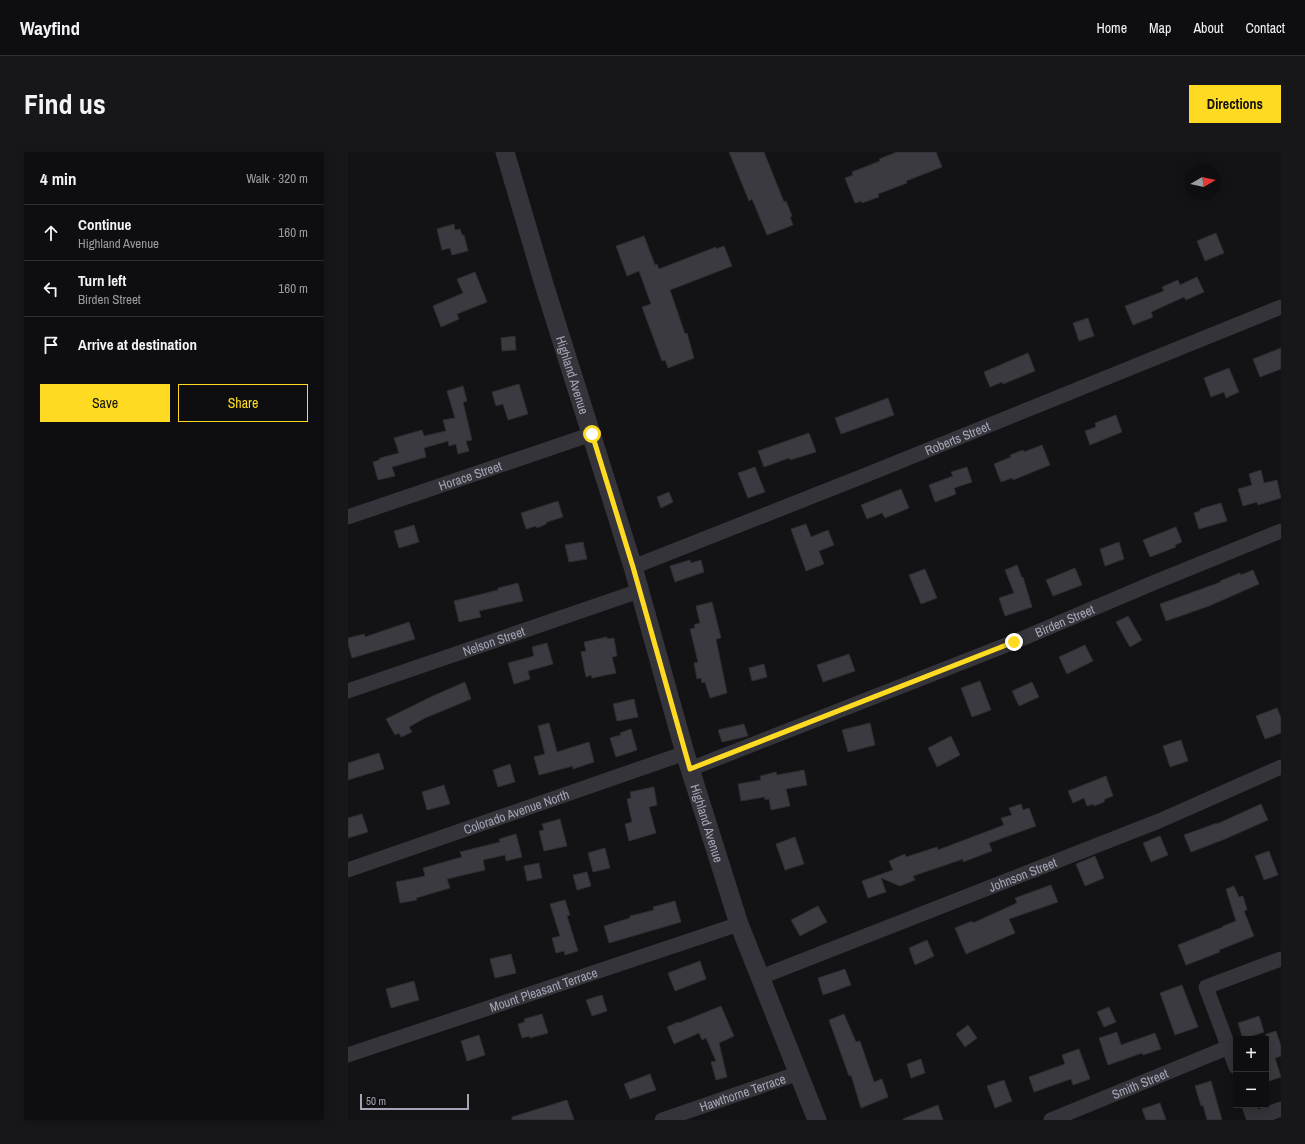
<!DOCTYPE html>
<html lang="en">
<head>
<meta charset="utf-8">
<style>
  body { margin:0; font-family:"Archivo Narrow",sans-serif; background:#171719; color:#f1f3f6 }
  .controls { position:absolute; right:12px; bottom:12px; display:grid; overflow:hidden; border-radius:0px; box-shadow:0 2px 10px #0003 }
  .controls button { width:36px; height:36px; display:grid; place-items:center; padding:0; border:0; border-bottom:1px solid #2e2e30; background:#0e0e10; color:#f1f3f6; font:20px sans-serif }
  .compass { position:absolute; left:837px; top:12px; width:36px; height:36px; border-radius:50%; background:#0e0e10; box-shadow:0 2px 10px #0003; rotate:81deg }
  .scale { position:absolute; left:12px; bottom:10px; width:109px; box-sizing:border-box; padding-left:4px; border:2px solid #a4a6b6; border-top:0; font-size:11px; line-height:14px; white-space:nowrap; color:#a4a6b6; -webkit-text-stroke:3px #0e0e10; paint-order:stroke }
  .stop { position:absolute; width:12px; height:12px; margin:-9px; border:3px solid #fedb22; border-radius:50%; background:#fff }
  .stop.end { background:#fedb22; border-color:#fff; box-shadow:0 1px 4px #0008 }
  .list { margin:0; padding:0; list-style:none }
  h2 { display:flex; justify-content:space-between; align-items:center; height:52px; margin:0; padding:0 16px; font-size:17px }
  h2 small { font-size:13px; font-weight:400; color:#9b9c9f }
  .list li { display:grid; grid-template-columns:26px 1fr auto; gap:12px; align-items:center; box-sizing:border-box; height:56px; padding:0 16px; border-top:1px solid #2e2e30 }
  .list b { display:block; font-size:15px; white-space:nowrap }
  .list p { margin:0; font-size:13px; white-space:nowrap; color:#9b9c9f }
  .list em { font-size:13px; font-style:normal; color:#9b9c9f }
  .actions { display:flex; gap:8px; padding:12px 16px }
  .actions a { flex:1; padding:9px 0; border:1px solid #fedb22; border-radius:0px; text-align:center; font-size:14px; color:#fedb22 }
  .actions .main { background:#fedb22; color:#111 }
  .icon { flex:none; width:22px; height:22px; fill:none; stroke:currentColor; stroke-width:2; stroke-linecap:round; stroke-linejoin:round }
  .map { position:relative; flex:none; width:933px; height:968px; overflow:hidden; border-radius:0px }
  header { display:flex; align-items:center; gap:24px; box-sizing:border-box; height:56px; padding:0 20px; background:#0e0e10; border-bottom:1px solid #2e2e30 }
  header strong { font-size:19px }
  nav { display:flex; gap:22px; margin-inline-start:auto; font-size:14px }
  .intro { display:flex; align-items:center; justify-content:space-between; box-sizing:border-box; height:96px; padding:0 24px }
  h1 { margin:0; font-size:28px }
  .button { padding:10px 18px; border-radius:0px; background:#fedb22; color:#111; font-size:14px; font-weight:700 }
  main { display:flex; gap:24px; padding:0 24px }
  aside { flex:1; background:#0e0e10; border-radius:0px; box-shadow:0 2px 10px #0003 }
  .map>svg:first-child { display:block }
</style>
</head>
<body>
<header>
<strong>Wayfind</strong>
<nav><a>Home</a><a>Map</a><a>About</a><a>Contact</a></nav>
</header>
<div class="intro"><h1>Find us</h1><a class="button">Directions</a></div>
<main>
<aside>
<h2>4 min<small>Walk · 320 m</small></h2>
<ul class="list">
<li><svg class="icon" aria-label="ahead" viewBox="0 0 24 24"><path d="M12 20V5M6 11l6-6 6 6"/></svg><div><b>Continue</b><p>Highland Avenue</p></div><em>160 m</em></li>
<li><svg class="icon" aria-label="left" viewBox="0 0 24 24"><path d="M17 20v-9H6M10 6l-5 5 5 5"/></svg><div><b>Turn left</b><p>Birden Street</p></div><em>160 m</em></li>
<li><svg class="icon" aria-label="arrive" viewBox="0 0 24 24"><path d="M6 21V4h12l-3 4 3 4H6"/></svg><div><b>Arrive at destination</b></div></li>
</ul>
<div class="actions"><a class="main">Save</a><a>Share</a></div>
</aside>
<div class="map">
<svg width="933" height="968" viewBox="0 0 933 968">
  <rect width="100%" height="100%" fill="#131315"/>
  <g fill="#3b3a40" stroke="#2e2d31">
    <path d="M381,0H416L436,50L438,49L444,64L442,65L445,73L419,83L404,47L401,49Z"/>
    <path d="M549,0H588L594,15L558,29L559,31L530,42L531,45L514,51V49L507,51L497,26L505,23L504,20L532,9L531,7Z"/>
    <path d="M106,72L107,78L112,77L114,83H116L120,99L104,103L102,96L94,98L89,77Z"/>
    <path d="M868,81L876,101L857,109L849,89Z"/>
    <path d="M296,84L307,113L309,112L311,117L368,95V97L376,94L384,114L322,138L337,182L339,181L346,206L320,216L317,208L314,209L294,155L303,152L291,119L279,124L268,94Z"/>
    <path d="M127,120L139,150L109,162L111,167L93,175L85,154L115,141L109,127Z"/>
    <path d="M849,125L856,140L838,148L836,145L803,160L805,165L785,173L777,154L816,139L814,135L830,128L832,133Z"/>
    <path d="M740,166L746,184L731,189L725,171Z"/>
    <path d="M167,184L168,198L154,199L153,186Z"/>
    <path d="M933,196V217L912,225L905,207Z"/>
    <path d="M680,201L687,219L655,232L654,230L642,235L636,220Z"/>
    <path d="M881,216L891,240L878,246L876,240L863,245L856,226Z"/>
    <path d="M171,232L180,262L160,268L155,252L148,254L144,240Z"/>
    <path d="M115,234L119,249L115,250L124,288L118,289L121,299L110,302L108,292L101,294L100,289L76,296L78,305L44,315L47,324L30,328L25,310L31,308L32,306L51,301L46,286L74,278L76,284L98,279L95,268L107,266L99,239Z"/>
    <path d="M540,246L546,263L493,282L487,266Z"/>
    <path d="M768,263L774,280L742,293L737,279L748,275L747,271Z"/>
    <path d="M461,281L468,300L442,308L441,306L416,315L410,299Z"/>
    <path d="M694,293L702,313L665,328L664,326L653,330L646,312L663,305L662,303L675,298L676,300Z"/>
    <path d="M407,315L417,340L400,346L390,321Z"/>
    <path d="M619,315L624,330L606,336L608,342L587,350L581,333L605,324L603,320Z"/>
    <path d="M913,318L916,331L929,328L933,346L910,353L909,350L895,354L890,337L904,333L901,322Z"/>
    <path d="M553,337L561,356L537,366L534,361L519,367L513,353Z"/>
    <path d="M321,340L325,350L313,356L309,345Z"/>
    <path d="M210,349L215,365L199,370L198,372L189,376L188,374L178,377L173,361Z"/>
    <path d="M873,351L879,369L851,377L846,361L852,359V357Z"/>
    <path d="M458,372L463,385L480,378L486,393L471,399L476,412L458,419L443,377Z"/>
    <path d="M66,373L71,390L51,396L46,379Z"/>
    <path d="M828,375L834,390L827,393L828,395L802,405L795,388Z"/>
    <path d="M235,390L239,407L221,410L217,393Z"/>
    <path d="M771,390L776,407L757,414L752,397Z"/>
    <path d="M342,408L343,411L353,408L356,420L327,430L322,414Z"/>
    <path d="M669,413L674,426L675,425L684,455L657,464L651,446L666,441L657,418Z"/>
    <path d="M727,416L734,433L705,444L698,428Z"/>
    <path d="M577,417L589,446L573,452L561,423Z"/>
    <path d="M905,418L911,432L861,454L818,469L812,452L873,430L872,429L892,421L893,423Z"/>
    <path d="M170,431L175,449L131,459L133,465L111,470L106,449L150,438V436Z"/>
    <path d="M364,450L373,486L368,487L379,541L362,546L357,530L354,531L353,526L349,527L346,511L350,510L342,477L347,476L346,473L352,471L348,454Z"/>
    <path d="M780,464L794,488L782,495L768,470Z"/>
    <path d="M61,470L67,487L4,506L0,492V486L16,482L17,485Z"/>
    <path d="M259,485V487L266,486L269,504L264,505L268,521L244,526L243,523L238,525L233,500L238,499L236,490Z"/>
    <path d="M199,491L205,512L180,519L182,527L166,532L160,511L186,504L184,495Z"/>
    <path d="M737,493L745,509L719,522L711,505Z"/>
    <path d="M501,502L507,519L475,530L469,513Z"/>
    <path d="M416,512L419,525L404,529L401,516Z"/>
    <path d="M632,529L643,558L624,565L613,536Z"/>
    <path d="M117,530L123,547L77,566L61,575L64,580L53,585L51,581L47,583L38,567L87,543Z"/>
    <path d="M684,530L691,545L671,554L664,539Z"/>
    <path d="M286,547L290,565L269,569L265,552Z"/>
    <path d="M929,556L933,566V581L917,587L908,564Z"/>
    <path d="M201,571L209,600L241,590L246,610L225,617V614L191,623L186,605L197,602L190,574Z"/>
    <path d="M522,571L527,593L500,600L494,578Z"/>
    <path d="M396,572L400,584L374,590L370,578Z"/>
    <path d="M283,577L289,598L268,605L262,586L273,583L272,581Z"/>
    <path d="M603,584L612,603L589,615L580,596Z"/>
    <path d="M833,588L840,609L822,615L815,594Z"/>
    <path d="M31,601L36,617L0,628V611Z"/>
    <path d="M162,612L167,630L150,635L145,618Z"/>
    <path d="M456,618L459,633L438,637L442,654L423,658L421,647L417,648V645L393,649L390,632L413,628L412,624L428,620L429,623Z"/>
    <path d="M758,624L765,644L757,647L756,650L746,654L745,652L739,654L736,646L725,651L720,639Z"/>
    <path d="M96,633L102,652L79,658L74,640Z"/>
    <path d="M306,635L309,653L301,655L308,681L281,689L277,672L284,670L279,647L283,646L282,640Z"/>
    <path d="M673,652L675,658L681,656L688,674L641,691L644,699L615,710V707L565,724L567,728L552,734L533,726L538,740L520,746L514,729L545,718L541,709L557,702L558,705L589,695L590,698L656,673L653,666L664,663L661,656Z"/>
    <path d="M913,652L920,668L877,687L843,700L836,683L869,671V672Z"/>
    <path d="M14,662L20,680L0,686V666Z"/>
    <path d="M212,667L219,694L196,699L191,679L196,678L194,672Z"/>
    <path d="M168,682L174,705L158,709L157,703L135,708L137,718L99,727L102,736L68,746L69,748L52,751L48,730L77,724L75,716L114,705L112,700L152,690L151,687Z"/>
    <path d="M812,684L820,703L803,710L795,691Z"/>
    <path d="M447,685L456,712L437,718L428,692Z"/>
    <path d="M257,696L262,716L245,720L240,701Z"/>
    <path d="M921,699L930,723L916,728L907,704Z"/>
    <path d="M747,704L756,726L737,734L728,712Z"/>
    <path d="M191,711L194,726L179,729L176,714Z"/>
    <path d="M239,720L243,734L229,738L225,723Z"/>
    <path d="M703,733L710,750L661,767L667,781L618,802L607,776L624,769L625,771L669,751L667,746Z"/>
    <path d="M886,734L891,745L895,744L899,758L896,759L906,784L871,798L872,800L838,813L830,793L875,775V774L888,769L878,737Z"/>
    <path d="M217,748L222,763L219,764L230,799L217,803L216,799L208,801L204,786L212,784L202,752Z"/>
    <path d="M327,749L333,770L261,791L256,774L282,766V764L306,758L305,755Z"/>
    <path d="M470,754L479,770L452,784L443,768Z"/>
    <path d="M579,788L586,804L567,813L561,796Z"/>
    <path d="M163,802L168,821L147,826L142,807Z"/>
    <path d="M352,809L358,827L327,839L320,821Z"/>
    <path d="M497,817L503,833L475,843L470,826Z"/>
    <path d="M66,829L71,848L43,856L38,837Z"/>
    <path d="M834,833L850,875L827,883L812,841Z"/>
    <path d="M254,843L259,859L244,864L238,848Z"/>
    <path d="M373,854L386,884L371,891L379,925L368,928L363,910L368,909L358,886L354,888L351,881L326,892L319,875L330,870L331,871Z"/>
    <path d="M761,855L768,870L756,875L749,860Z"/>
    <path d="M194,862L200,881L182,886L181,884L174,886L170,872L177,870L176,867Z"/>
    <path d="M496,862L508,890L512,889L526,930L534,927L540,945L513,956L503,923L501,924L481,868Z"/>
    <path d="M911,864L916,880L895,887L890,871Z"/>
    <path d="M620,873L629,886L617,895L608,882Z"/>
    <path d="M928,879L933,894V904L927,906L933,925L918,930V882Z"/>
    <path d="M769,880L773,893L807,881L813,897L795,903L794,901L760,913L751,886Z"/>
    <path d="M131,883L137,903L119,909L113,889Z"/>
    <path d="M731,897L742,927L725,933L723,927L686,940L681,925L717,912L714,903Z"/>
    <path d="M573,907L577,921L563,926L559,912Z"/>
    <path d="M302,922L308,938L282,947L276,932Z"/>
    <path d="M656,928L664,949L647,956L639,934Z"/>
    <path d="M863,929L874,968H859L855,953L853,954L847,934Z"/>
    <path d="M219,948L226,968H164V965Z"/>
    <path d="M812,951L818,968H798L794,957Z"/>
    <path d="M590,953L595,968H555V967Z"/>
  </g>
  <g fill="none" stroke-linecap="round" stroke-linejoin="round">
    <g stroke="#34343a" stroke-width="15">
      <path id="s1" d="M0,365L244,282"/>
      <path id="s2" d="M285,415L518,323L933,155"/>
      <path id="s3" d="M0,539L291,439"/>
      <path id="s4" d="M342,617L666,490L805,431L933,379"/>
      <path id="s5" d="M0,718L337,601"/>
      <path id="s6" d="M413,825L811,669L933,615"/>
      <path id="s7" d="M0,903L391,772"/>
      <path d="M888,915L858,835L933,807"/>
      <path d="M901,953L906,968"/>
      <path d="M906,967L933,957"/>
      <path id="s8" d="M314,968L451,921"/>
      <path id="s9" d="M703,968L881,895"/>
    </g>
    <path stroke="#34343a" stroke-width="19" id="s10" d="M157,0L195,129L285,415L337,601L391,772L469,968"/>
  </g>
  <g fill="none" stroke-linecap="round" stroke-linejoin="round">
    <path stroke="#fedb22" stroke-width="5" d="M244,282L285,415L342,617L666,490"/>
  </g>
  <g text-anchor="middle" stroke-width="4" stroke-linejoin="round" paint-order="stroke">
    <g font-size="13" fill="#a4a6b6" stroke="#0e0e10">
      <text dy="5" stroke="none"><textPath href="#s10" startOffset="233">Highland Avenue</textPath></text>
      <text dy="5" stroke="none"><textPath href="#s2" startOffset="349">Roberts Street</textPath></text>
      <text dy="5" stroke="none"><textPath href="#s1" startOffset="129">Horace Street</textPath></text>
      <text dy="5" stroke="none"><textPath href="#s4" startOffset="403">Birden Street</textPath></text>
      <text dy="5" stroke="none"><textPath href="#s3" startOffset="154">Nelson Street</textPath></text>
      <text dy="5" stroke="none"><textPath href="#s5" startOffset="178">Colorado Avenue North</textPath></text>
      <text dy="5" stroke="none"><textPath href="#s10" startOffset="701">Highland Avenue</textPath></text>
      <text dy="5" stroke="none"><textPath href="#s6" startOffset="281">Johnson Street</textPath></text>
      <text dy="5" stroke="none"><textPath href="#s7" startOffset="206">Mount Pleasant Terrace</textPath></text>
      <text dy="5" stroke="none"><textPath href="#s9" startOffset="96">Smith Street</textPath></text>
      <text dy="5" stroke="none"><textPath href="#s8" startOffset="85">Hawthorne Terrace</textPath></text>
    </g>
  </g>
</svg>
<div class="controls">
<button>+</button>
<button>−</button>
</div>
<svg class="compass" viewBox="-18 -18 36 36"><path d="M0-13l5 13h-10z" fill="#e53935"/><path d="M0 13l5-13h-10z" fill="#9b9c9f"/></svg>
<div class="scale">50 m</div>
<div class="stop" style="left:244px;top:282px"></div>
<div class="stop end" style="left:666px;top:490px"></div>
</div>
</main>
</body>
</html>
